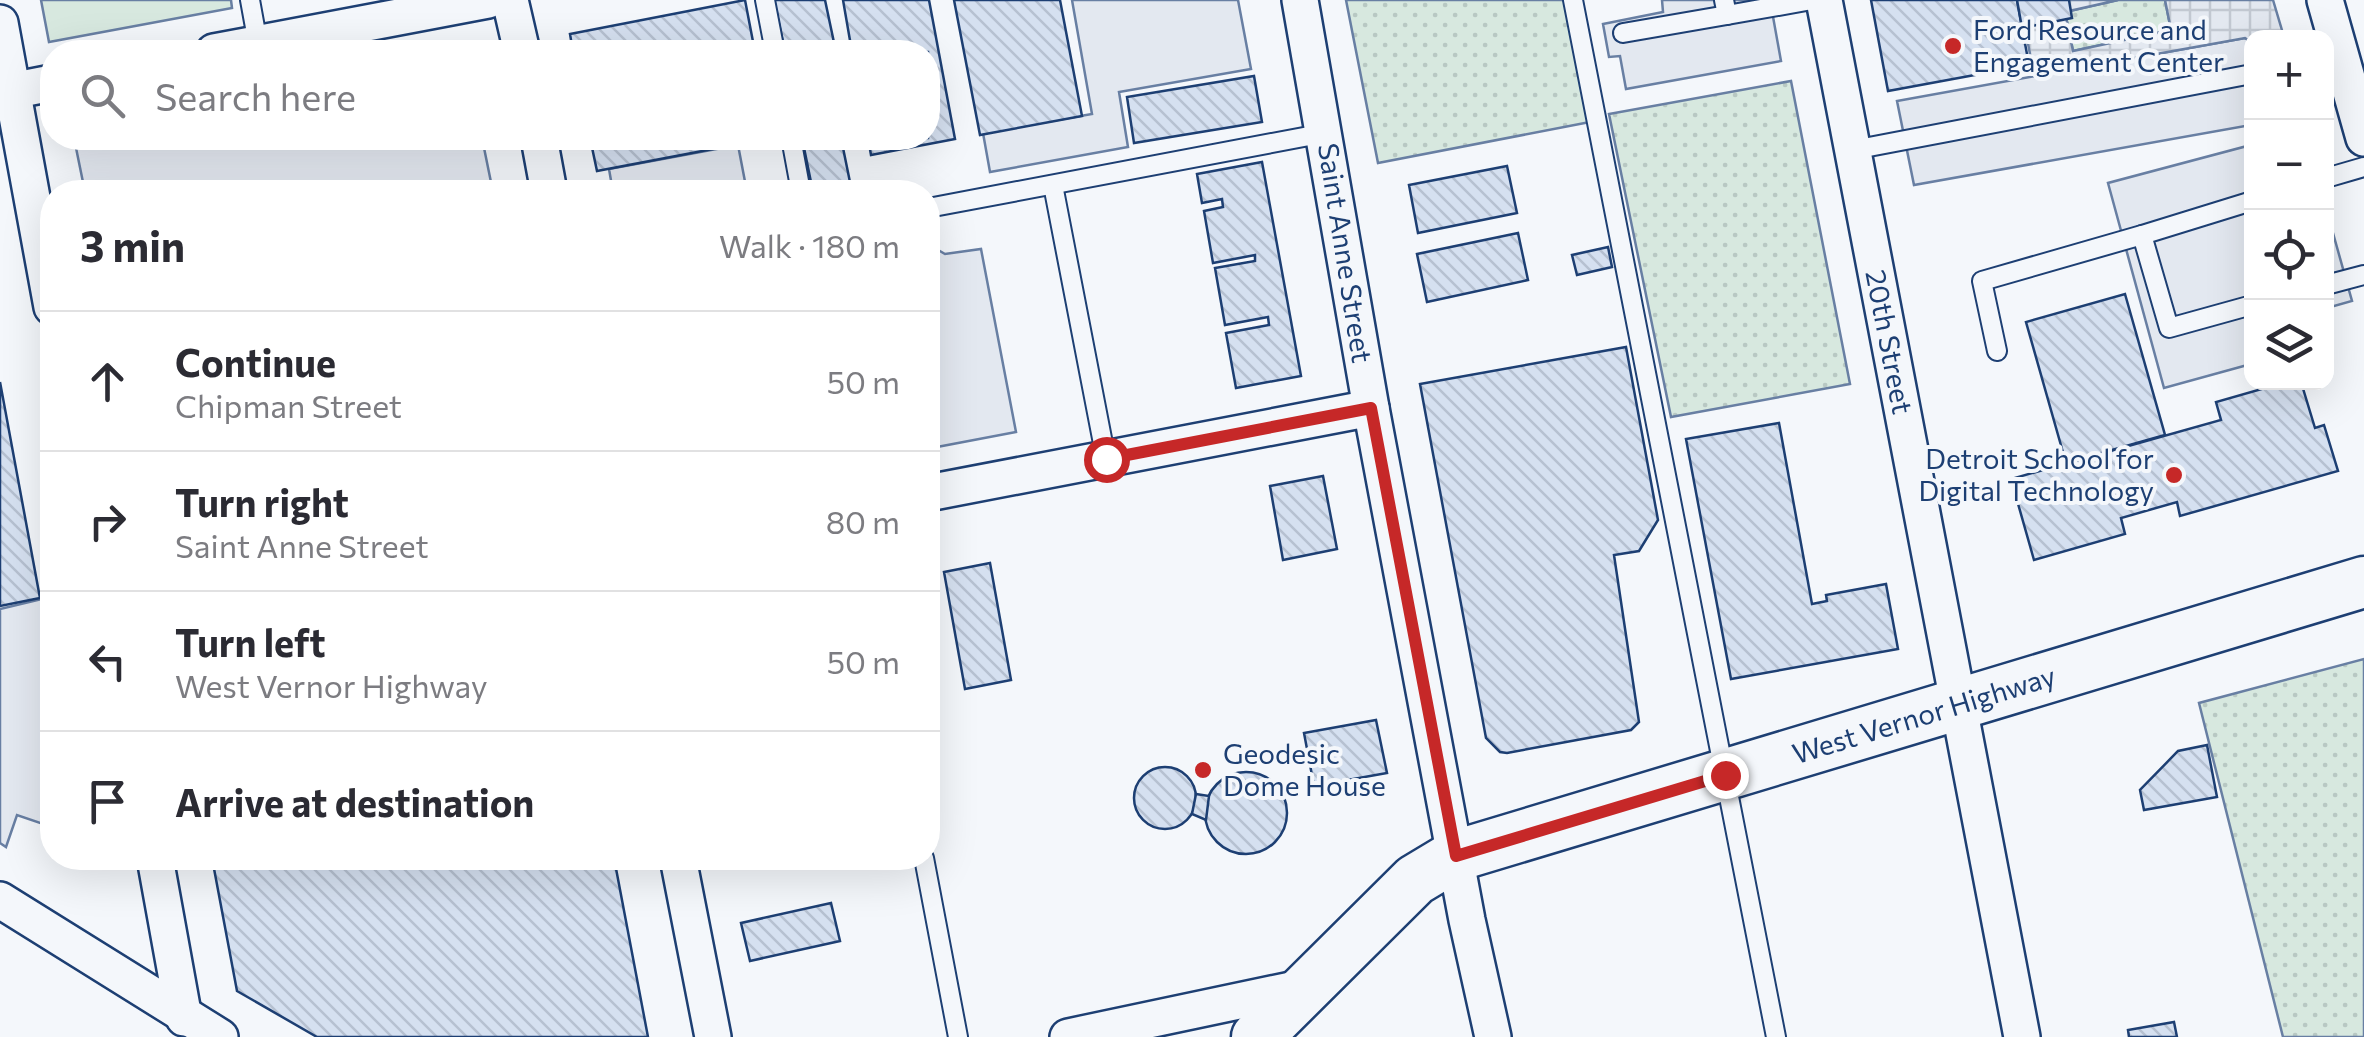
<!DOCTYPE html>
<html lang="en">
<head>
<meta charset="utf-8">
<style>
  body { margin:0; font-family:Commissioner,sans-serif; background:#f2f2f3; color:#2b2b33 }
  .controls { position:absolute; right:30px; top:30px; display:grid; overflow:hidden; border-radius:20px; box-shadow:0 10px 40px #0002 }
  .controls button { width:90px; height:90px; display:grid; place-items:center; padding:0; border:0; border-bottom:2px solid #e1e1e2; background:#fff; color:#2b2b33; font:50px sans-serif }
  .stop { position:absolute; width:30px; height:30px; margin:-22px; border:8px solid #c62828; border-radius:50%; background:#fff }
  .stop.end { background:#c62828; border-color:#fff; box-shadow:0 2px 10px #0008 }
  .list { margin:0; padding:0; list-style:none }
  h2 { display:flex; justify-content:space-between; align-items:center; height:130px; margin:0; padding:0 40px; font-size:42px }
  h2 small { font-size:32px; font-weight:400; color:#7c7c81 }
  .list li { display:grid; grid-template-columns:65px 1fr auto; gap:30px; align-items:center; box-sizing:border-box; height:140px; padding:0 40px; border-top:2px solid #e1e1e2 }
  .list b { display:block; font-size:38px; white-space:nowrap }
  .list p { margin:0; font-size:32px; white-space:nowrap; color:#7c7c81 }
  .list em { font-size:32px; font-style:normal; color:#7c7c81 }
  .icon { flex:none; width:55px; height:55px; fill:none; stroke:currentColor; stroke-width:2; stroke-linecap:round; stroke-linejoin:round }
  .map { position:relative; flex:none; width:2364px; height:1037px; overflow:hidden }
  .search { position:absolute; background:#fff; box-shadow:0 10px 40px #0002; left:40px; top:40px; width:900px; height:110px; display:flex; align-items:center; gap:25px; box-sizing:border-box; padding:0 35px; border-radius:40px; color:#7c7c81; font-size:38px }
  .panel { position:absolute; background:#fff; box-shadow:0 10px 40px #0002; left:40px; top:180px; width:900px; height:690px; border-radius:40px }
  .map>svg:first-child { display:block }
</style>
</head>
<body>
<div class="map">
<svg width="2364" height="1037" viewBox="0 0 2364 1037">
  <defs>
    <pattern id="grass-dots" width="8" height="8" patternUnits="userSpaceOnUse" patternTransform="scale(2.5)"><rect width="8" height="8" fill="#d7e8df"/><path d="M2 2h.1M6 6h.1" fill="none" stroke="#b8c8c3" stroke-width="1.8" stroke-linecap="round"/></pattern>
    <pattern id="plaza-grid" width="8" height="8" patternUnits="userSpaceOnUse" patternTransform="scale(2.5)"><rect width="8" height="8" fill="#e3e8f0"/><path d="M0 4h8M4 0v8" fill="none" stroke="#c2c8d1"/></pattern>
    <pattern id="building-back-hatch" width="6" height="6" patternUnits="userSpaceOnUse" patternTransform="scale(2.5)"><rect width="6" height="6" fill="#d5e0f0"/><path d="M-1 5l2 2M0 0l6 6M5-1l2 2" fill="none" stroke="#b6c1d1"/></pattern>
  </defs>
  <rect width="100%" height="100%" fill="#f4f7fb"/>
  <g fill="url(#grass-dots)" stroke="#687fa3" stroke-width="2.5">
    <path d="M1346,0H1565L1590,122L1378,163Z"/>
    <path d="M2118,0H2165L2171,30L2073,51L2065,12Z"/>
    <path d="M1791,81L1850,384L1671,417L1609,114Z"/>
    <path d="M2364,659V1037H2283L2199,703Z"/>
  </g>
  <path fill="#d7e8df" stroke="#687fa3" stroke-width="2.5" d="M41,0H231L232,8L49,42Z"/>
  <g fill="#e3e8f0" stroke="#687fa3" stroke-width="2.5">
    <path d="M1072,0H1238L1251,69L1119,92L1128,147L990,172L983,133L1092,114Z"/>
    <path d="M1662,0H1770L1781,61L1626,89L1620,56L1609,57L1603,24L1663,12Z"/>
    <path d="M2245,38L2251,42V125L1914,185L1897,101Z"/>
    <path d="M74,138H482L493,192H85Z"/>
    <path d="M738,145L747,192H613L609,169Z"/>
    <path d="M2251,145V364L2164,388L2108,183Z"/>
    <path d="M2326,208L2352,301L2327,308H2326Z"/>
    <path d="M929,231L933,247L945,254L981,249L1016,432L937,447L928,397Z"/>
    <path d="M50,597L52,803L46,825L17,815L6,847L0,843V609Z"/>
  </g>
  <path fill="url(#plaza-grid)" stroke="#687fa3" stroke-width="2.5" d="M2020,0H2118L2065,12L2073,51L2171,30L2165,0H2273L2284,37L2252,38L2251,42L2245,38L2034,76Z"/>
  <g fill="url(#building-back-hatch)" stroke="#1d3f73" stroke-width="2.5">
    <path d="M745,0L755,52H573L570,34Z"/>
    <path d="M774,0H825L836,52H785Z"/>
    <path d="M843,0H929L955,139L871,155L868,138H928V52H852Z"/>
    <path d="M954,0H1060L1082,116L980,135Z"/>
    <path d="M1871,0H2017L2029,65L1888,91Z"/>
    <path d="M2017,0H2069L2072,18L2022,28Z"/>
    <path d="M1254,76L1262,122L1134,143L1127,97Z"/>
    <path d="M590,138H771L597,171Z"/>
    <path d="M802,138H841L852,192H813Z"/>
    <path d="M1262,162L1301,376L1236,388L1226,333L1269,325L1268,317L1225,325L1215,268L1255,261V255L1213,263L1204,211L1223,207L1222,199L1202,203L1197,174Z"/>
    <path d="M1507,166L1517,213L1418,233L1409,185Z"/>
    <path d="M1518,233L1528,280L1427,302L1417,254Z"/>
    <path d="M1608,247L1612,267L1577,275L1572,255Z"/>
    <path d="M2125,294L2165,435L2066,463L2026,322Z"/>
    <path d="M1626,347L1658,520L1639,551L1614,555L1639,722L1631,730L1507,753L1500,752L1486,738L1420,384Z"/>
    <path d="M0,382L40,598L0,606Z"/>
    <path d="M2286,382H2301L2315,428L2324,425L2338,471L2180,516L2177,502L2121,518L2125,534L2034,560L2011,479L2221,420L2216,402Z"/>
    <path d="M1779,423L1812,604L1827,601L1826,595L1886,584L1898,649L1731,679L1686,439Z"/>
    <path d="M1323,476L1337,549L1283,560L1270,486Z"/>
    <path d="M990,563L1011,680L965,689L944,572Z"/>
    <path d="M1376,720L1387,773L1314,786L1304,733Z"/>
    <path d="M2207,745L2217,797L2144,810L2140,790L2178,751Z"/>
    <circle cx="1165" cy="798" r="31"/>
    <circle cx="1246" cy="813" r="41"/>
    <path d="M1196,794L1209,796L1206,820L1192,814Z"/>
    <path d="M212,858H614L648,1037H317L237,991Z"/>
    <path d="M831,903L840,941L750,961L741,923Z"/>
    <path d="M2174,1022L2177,1037H2129L2128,1030Z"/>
  </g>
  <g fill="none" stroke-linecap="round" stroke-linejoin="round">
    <defs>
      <g id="lane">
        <path d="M250,0L258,44"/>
        <path d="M765,0L775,52"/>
        <path d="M1573,0L1776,1037"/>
        <path d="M1724,0L1727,15L1812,0"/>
        <path d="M1623,33L1727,15"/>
        <path d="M791,138L801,192"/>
        <path d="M1853,150L2252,74"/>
        <path d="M2326,178L2364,167"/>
        <path d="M1053,185L1106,459"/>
        <path d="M2252,201L2142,235L2169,328L2252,305"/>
        <path d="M928,208L1325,133"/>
        <path d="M2326,285L2364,275"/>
        <path d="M1997,351L1982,281L2142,235"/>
        <path d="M924,858L958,1037"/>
      </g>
      <g id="street">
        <path d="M510,0L522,52"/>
        <path d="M1300,0L1371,408L1467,920L1493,1037"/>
        <path d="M1824,0L2022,1037"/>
        <path d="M2325,0L2364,138"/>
        <path d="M0,23L52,307"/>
        <path d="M214,52L488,0"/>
        <path d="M0,93L52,83"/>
        <path d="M539,138L549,192"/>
        <path d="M928,493L1371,408"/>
        <path d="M155,858L184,1018"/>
        <path d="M678,858L713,1037"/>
        <path d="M0,900L220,1037"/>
        <path d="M1068,1037L1305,987"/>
      </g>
      <path id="secondary" d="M1257,1037L1415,880L1455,856L2364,582"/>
    </defs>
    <use href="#lane" stroke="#1d3f73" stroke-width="22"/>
    <use href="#street" stroke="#1d3f73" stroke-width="40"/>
    <use href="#secondary" stroke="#1d3f73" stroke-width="55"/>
    <use href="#lane" stroke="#f4f7fb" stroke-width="18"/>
    <use href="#street" stroke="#f4f7fb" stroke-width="35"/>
    <use href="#secondary" stroke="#f4f7fb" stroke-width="50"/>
  </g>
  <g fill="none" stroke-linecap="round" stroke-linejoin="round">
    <path stroke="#c62828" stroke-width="12" d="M1106,459L1371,408L1456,856L1725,775"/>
  </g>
  <g fill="#c62828" stroke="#f4f7fb" stroke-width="4">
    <circle cx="1953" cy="46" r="10"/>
    <circle cx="2174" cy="475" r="10"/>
    <circle cx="1203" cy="770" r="10"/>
  </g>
  <g text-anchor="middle" stroke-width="8" stroke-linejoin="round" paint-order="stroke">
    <g font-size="28" fill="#1d3f73" stroke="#f4f7fb" text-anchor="start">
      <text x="1973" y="40">Ford Resource and<tspan x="1973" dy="32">Engagement Center</tspan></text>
      <text x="2154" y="469" text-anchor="end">Detroit School for<tspan x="2154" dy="32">Digital Technology</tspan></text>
      <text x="1223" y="764">Geodesic<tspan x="1223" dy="32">Dome House</tspan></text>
    </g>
    <g font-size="28" fill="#1d3f73" stroke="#f4f7fb">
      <text transform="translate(1345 253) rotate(81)" y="10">Saint Anne Street</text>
      <text transform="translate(1889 342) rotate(79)" y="10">20th Street</text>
      <text transform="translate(1924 715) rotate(-17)" y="10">West Vernor Highway</text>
    </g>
  </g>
</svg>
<div class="controls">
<button>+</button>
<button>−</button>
<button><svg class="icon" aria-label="locate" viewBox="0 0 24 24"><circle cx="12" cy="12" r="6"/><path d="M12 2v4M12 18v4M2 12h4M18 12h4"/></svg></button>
<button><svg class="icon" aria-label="layers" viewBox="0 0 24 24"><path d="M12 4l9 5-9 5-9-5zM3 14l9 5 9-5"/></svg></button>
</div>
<div class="stop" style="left:1106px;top:459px"></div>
<div class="stop end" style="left:1725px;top:775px"></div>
<div class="search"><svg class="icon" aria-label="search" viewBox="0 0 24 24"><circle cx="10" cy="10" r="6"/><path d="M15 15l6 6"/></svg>Search here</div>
<section class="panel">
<h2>3 min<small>Walk · 180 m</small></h2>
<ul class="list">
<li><svg class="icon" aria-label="ahead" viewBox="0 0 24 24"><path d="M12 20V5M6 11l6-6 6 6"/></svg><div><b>Continue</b><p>Chipman Street</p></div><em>50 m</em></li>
<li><svg class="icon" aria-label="right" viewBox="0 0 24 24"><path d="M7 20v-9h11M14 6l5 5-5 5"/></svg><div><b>Turn right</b><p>Saint Anne Street</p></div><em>80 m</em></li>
<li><svg class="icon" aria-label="left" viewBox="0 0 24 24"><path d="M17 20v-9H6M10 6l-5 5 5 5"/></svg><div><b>Turn left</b><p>West Vernor Highway</p></div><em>50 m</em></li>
<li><svg class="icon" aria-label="arrive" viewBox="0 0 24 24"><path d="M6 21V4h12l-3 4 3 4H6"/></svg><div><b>Arrive at destination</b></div></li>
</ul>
</section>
</div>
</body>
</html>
